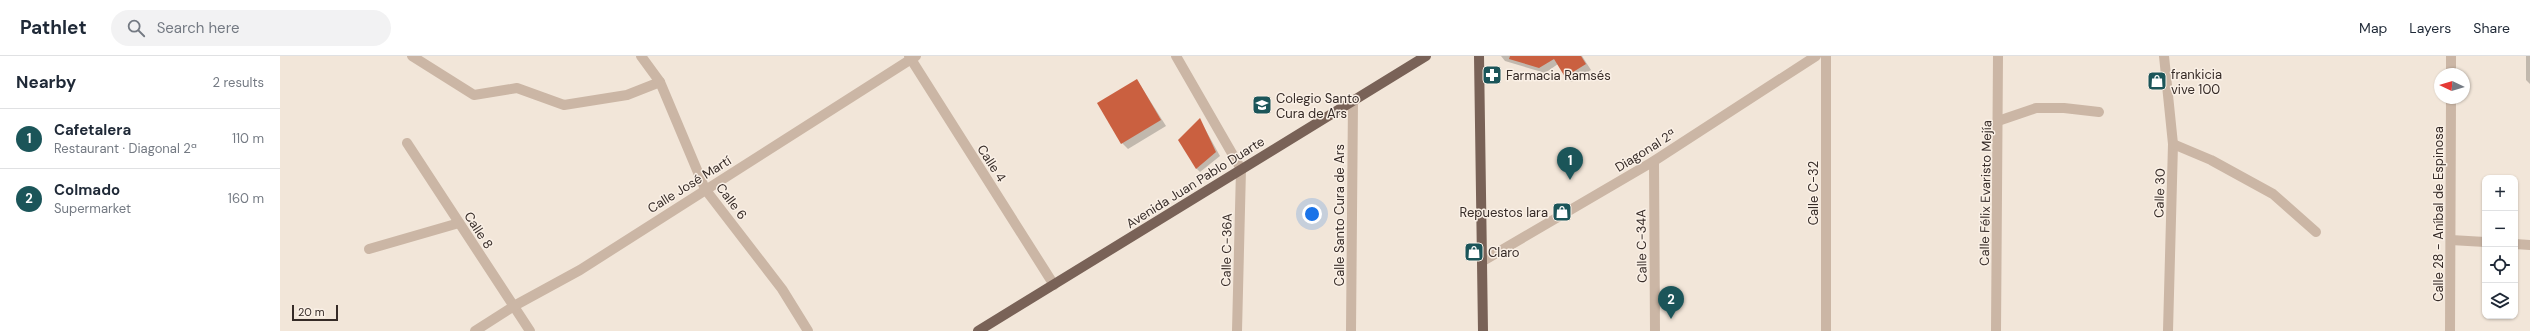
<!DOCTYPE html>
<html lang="en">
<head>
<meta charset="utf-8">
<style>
  body { margin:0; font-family:"DM Sans",sans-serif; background:#f2f2f3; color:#1f2937 }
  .controls { position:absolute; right:12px; bottom:12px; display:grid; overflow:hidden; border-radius:8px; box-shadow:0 1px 3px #0004 }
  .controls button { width:36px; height:36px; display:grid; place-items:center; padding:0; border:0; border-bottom:1px solid #e0e1e3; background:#fff; color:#1f2937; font:20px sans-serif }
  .compass { position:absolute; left:2154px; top:12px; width:36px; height:36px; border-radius:50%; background:#fff; box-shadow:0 1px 3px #0004; rotate:274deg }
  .scale { position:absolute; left:12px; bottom:10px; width:46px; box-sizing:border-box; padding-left:4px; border:2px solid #362b27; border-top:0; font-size:11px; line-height:14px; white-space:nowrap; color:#362b27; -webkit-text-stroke:3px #faf0e6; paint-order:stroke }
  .you { position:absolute; left:1032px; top:158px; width:14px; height:14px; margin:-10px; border:3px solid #fff; border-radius:50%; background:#1a73e8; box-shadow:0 0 0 6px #1a73e833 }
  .badge { display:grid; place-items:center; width:26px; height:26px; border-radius:50%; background:#1b5559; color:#fff; font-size:13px; font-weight:700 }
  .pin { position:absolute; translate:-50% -33px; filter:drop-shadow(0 1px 2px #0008) }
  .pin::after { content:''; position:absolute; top:21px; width:14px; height:12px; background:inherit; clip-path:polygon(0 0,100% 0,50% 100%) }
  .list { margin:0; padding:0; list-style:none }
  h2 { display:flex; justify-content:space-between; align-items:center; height:52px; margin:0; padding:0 16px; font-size:17px }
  h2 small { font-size:13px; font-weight:400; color:#747a83 }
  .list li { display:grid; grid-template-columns:26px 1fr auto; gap:12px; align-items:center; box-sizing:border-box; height:60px; padding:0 16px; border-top:1px solid #e0e1e3 }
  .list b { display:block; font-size:15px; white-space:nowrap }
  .list p { margin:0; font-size:13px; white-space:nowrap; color:#747a83 }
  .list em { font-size:13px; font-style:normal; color:#747a83 }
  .icon { flex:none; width:22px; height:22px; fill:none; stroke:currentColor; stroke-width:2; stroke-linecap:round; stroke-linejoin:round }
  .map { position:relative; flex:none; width:2250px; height:275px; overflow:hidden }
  header { display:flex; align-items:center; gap:24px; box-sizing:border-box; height:56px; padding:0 20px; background:#fff; border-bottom:1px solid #e0e1e3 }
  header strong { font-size:19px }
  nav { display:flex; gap:22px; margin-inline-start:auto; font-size:14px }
  .search { width:280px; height:36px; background:#f2f2f3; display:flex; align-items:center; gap:10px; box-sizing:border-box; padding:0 14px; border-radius:22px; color:#747a83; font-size:15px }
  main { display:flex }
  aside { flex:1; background:#fff }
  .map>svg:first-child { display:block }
</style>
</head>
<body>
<header>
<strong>Pathlet</strong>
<div class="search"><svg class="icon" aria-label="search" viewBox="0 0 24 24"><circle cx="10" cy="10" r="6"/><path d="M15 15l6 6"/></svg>Search here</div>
<nav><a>Map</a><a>Layers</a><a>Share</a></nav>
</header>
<main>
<aside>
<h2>Nearby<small>2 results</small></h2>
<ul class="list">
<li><span class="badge">1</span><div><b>Cafetalera</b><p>Restaurant · Diagonal 2ª</p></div><em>110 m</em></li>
<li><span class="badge">2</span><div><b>Colmado</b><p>Supermarket</p></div><em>160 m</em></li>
</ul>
</aside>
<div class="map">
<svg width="2250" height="275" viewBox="0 0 2250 275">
  <rect width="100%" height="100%" fill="#f2e6d9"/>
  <g fill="#0003">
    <path d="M1221,0H1302L1311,14L1291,26L1278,8L1265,17L1225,5Z"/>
    <path d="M2246,0H2250V28L2246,24Z"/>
    <path d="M857,24L886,70L848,93L842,87Z"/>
    <path d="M920,64L940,100L920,116L916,112Z"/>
  </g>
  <g fill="#ca6040">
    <path d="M1230,0H1301L1306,8L1285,21L1274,3L1259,12L1229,3Z"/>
    <path d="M857,23L881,64L841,88L817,47Z"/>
    <path d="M920,62L936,96L916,113L898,84Z"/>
  </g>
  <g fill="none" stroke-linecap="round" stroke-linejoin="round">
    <g stroke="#cbb6a5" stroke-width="10">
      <path d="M132,0L194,39L237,32L284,49L347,39L380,26"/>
      <path d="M361,0L380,26L425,133L502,233L528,275"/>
      <path d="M629,0L774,229"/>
      <path d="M896,0L961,113L957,275"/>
      <path d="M1884,0L1893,88L1888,275"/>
      <path d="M2171,18V0"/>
      <path d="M1718,65L1756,52H1784L1819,56"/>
      <path d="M127,87L250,275"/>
      <path d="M1893,88L1931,104L1993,138L2036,176"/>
      <path d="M1374,105L1375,275"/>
      <path d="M2171,184L2205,186"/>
      <path d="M2235,188L2250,189"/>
      <path d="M89,193L179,167"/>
      <path d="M1203,205L1374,105L1536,0"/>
      <path d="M195,275L234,250L300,214L636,0"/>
      <path d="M1071,275L1073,44"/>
      <path d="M1546,275V0"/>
      <path d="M1716,275L1718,0"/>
      <path d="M2170,275L2171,42"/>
    </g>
    <g stroke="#796257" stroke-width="10">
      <path d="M1199,0L1203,275"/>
      <path d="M698,275L1146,0"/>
    </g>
  </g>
  <defs>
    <symbol id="pharmacy-square" viewBox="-11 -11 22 22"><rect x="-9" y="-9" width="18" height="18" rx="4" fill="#1b5559" stroke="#faf0e6"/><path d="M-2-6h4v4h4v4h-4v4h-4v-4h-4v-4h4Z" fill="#fff"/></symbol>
    <symbol id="shop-square" viewBox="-11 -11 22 22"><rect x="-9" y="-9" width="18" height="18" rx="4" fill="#1b5559" stroke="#faf0e6"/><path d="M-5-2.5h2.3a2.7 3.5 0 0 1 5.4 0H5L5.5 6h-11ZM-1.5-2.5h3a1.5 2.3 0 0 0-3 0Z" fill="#fff"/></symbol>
    <symbol id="school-square" viewBox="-11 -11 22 22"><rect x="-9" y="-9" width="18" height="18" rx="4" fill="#1b5559" stroke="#faf0e6"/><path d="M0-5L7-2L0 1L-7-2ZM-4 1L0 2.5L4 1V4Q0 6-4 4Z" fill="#fff"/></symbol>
  </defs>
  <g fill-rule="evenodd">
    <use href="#pharmacy-square" x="1201" y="8" width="22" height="22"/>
    <use href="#shop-square" x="1866" y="14" width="22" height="22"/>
    <use href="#school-square" x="971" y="38" width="22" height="22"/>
    <use href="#shop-square" x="1271" y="145" width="22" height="22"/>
    <use href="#shop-square" x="1183" y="185" width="22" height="22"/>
  </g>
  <g text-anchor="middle" stroke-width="3" stroke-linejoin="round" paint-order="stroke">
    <g font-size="13" fill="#362b27" stroke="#faf0e6" text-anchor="start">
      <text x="1891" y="23">frankicia<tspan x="1891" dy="15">vive 100</tspan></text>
      <text x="1226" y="24">Farmacia Ramsés</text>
      <text x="996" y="47">Colegio Santo<tspan x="996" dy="15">Cura de Ars</tspan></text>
      <text x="1268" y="161" text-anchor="end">Repuestos lara</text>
      <text x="1208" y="201">Claro</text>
    </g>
    <g font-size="13" fill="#362b27" stroke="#faf0e6">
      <text transform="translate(1365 94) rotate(-32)" y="5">Diagonal 2ª</text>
      <text transform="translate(712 107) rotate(57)" y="5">Calle 4</text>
      <text transform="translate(915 126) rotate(-32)" y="5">Avenida Juan Pablo Duarte</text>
      <text transform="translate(409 128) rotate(-32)" y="5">Calle José Martí</text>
      <text transform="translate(1533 137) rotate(-90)" y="5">Calle C-32</text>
      <text transform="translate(1705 137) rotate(-89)" y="5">Calle Félix Evaristo Mejía</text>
      <text transform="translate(1879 137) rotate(-88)" y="5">Calle 30</text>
      <text transform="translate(452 145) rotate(53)" y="5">Calle 6</text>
      <text transform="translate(2158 158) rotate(-90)" y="5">Calle 28 - Aníbal de Espinosa</text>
      <text transform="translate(1059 159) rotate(-90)" y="5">Calle Santo Cura de Ars</text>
      <text transform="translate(199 174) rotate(57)" y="5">Calle 8</text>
      <text transform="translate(1361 190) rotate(-91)" y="5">Calle C-34A</text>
      <text transform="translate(946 194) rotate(-89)" y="5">Calle C-36A</text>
    </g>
  </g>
</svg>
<div class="controls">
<button>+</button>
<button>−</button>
<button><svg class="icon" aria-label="locate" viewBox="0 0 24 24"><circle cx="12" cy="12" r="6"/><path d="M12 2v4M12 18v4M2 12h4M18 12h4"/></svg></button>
<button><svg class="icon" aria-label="layers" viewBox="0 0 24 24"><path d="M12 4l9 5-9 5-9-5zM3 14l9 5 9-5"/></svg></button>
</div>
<svg class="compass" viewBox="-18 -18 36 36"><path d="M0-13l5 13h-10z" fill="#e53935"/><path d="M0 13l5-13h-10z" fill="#747a83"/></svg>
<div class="scale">20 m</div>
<div class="you"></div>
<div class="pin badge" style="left:1290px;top:124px">1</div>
<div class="pin badge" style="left:1391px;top:263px">2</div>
</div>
</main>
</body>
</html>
